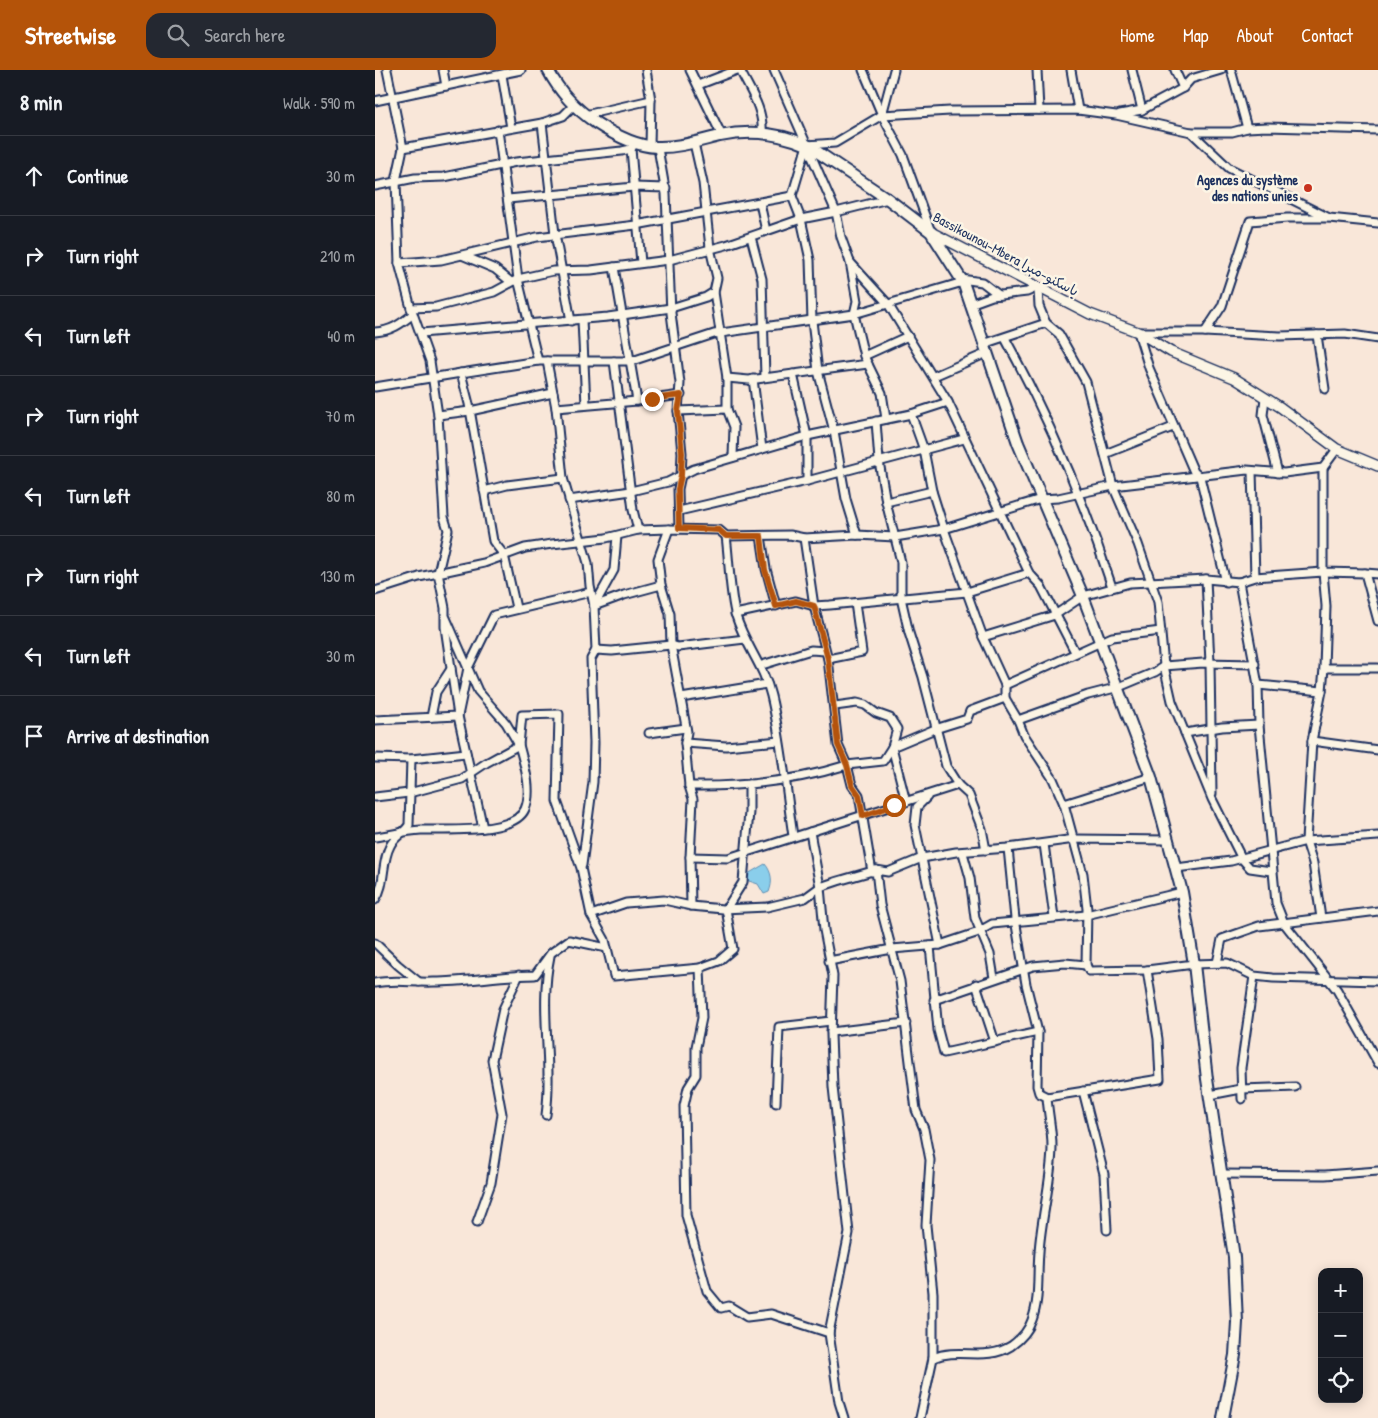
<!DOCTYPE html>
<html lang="en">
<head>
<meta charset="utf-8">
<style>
  body { margin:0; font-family:"Patrick Hand","Playpen Sans Arabic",sans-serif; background:#242831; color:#f1f3f6 }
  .controls { position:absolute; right:15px; bottom:15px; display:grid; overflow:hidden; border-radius:10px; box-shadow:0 2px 12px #0003 }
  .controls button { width:45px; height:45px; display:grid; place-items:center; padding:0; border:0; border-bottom:1px solid #363941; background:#171b24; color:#f1f3f6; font:25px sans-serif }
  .stop { position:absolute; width:15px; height:15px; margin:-11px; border:4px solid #b45309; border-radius:50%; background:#fff }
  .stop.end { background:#b45309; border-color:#fff; box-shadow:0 1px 5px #0008 }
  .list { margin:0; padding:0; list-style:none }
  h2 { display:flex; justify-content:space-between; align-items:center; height:65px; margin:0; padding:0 20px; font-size:21px }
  h2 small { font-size:16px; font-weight:400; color:#9ea1a6 }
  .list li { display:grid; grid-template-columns:32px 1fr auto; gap:15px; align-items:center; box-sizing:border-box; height:80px; padding:0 20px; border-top:1px solid #363941 }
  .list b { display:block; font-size:19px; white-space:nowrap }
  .list em { font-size:16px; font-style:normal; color:#9ea1a6 }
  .icon { flex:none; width:28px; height:28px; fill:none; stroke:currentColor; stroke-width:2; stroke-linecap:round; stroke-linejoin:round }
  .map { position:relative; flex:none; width:1003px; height:1348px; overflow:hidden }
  header { display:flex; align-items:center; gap:30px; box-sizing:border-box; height:70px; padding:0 25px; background:#b45309; color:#fff }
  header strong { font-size:24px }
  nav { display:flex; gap:28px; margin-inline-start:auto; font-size:18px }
  .search { width:350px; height:45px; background:#242831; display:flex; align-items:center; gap:12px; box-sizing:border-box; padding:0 18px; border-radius:15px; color:#9ea1a6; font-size:19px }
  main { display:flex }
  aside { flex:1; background:#171b24 }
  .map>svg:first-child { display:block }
</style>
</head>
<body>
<header>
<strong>Streetwise</strong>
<div class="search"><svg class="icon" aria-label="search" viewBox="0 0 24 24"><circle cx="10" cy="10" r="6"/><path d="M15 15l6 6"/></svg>Search here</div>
<nav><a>Home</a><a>Map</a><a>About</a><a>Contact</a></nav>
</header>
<main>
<aside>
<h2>8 min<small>Walk · 590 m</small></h2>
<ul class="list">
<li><svg class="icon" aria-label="ahead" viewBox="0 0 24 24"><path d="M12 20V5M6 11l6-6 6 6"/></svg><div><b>Continue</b></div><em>30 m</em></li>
<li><svg class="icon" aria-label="right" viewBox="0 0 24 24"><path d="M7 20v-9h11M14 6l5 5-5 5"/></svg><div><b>Turn right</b></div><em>210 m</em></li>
<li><svg class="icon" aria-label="left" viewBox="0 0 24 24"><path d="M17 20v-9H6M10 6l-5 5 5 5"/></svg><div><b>Turn left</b></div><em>40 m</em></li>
<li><svg class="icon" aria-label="right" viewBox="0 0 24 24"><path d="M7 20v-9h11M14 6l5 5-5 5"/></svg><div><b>Turn right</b></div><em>70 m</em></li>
<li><svg class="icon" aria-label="left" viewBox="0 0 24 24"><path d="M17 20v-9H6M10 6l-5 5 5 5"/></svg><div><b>Turn left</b></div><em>80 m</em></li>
<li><svg class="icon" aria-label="right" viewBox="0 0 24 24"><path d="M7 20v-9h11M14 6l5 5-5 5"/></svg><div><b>Turn right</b></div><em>130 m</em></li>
<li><svg class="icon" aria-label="left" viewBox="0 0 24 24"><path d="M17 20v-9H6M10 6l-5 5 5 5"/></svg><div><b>Turn left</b></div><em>30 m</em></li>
<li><svg class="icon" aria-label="arrive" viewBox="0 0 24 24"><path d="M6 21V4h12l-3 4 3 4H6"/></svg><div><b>Arrive at destination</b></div></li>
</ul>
</aside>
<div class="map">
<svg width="1003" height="1348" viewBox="0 0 1003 1348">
  <rect width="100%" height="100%" fill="#f9e7d9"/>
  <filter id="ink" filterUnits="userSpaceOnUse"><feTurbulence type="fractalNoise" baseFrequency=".02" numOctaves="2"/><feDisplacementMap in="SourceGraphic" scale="10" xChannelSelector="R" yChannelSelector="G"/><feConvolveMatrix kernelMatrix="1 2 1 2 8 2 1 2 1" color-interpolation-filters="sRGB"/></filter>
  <g filter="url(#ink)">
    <path fill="#8aceeb" stroke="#5e8eb3" d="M390,794C397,802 398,812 394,822L389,824L383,814L371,810V805Z"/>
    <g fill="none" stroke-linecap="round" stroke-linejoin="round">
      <defs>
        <g id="minor">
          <path d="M12,0L28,78L21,111L24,193L36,238L55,291L63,345L69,447L73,460L63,503L70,538V557L83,646L108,758"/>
          <path d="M68,0L71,16"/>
          <path d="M271,0L276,30L275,76"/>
          <path d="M315,0L347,66"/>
          <path d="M365,0C375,21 389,39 387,63"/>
          <path d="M488,0L507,45L528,85L556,162"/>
          <path d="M662,0L664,40"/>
          <path d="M696,0L703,40"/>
          <path d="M757,0L767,40"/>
          <path d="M800,0L808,18"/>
          <path d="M856,0L872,58"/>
          <path d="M127,5L136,58"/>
          <path d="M323,15L362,0"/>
          <path d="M0,31L146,0"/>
          <path d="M745,44L767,40L808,18L816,9L846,0"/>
          <path d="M210,45L276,30"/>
          <path d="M507,45L519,0"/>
          <path d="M167,53L180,164L196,251"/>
          <path d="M123,60L143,209L163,291"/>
          <path d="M816,62H857L872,58L892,57L1003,60"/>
          <path d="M319,73L328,113L335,178L342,208L339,222L352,308V339L359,357L358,387"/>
          <path d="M28,78L167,53L188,46L198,36"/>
          <path d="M283,78L291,124L296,243L305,313L303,341L307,383L306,405L303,419L304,459"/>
          <path d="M256,79L266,193"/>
          <path d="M0,116L40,108L69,107L141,92L247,81L256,79L260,73"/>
          <path d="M133,129L259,117L291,118"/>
          <path d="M385,133L391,161"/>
          <path d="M376,167L387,209L390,307"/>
          <path d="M89,186L120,199L136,212"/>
          <path d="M475,192L513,234L573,332L654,503L666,516L700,582"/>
          <path d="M24,193L66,190L162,167L261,155L417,126"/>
          <path d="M239,197L262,331"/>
          <path d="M586,209L607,212L624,225"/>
          <path d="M663,219L664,236L671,253L684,264L711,312L738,416L763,474L783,532L789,596L797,631L810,663L837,729L867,789L875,798L896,801"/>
          <path d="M595,234L617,226L652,222L661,218"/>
          <path d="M36,238L61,237L119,222L143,209L178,201L216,200L294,190L351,175L426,149L461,142L399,0"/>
          <path d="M207,250L211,335"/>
          <path d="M0,262C16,261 26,254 38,244"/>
          <path d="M830,262L847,236L875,151L912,148H952"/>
          <path d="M46,263L233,247L296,238L331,227L339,222"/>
          <path d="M942,265L950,319"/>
          <path d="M630,268C673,347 709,431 737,517"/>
          <path d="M608,274L671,253"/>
          <path d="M489,286L533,266"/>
          <path d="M172,291L181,338L188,408L213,493L215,516L219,536L221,580L216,589L219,673L218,712L207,795"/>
          <path d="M239,291L258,440L263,460"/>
          <path d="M86,303L163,291H257L339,264L479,244L588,212"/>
          <path d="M418,304L432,366V411"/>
          <path d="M559,306L612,283"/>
          <path d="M352,308L374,310L493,294"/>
          <path d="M378,309L387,379"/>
          <path d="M0,317L86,303L94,334L118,471L129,485L141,538"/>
          <path d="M890,328L888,345L903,403"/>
          <path d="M181,338L262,331L306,325"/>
          <path d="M303,341L352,339"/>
          <path d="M536,344L549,380L557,421L569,459L608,567L630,615V628L643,650L649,665L678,709L689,734L708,804L712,839L711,895L714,901L772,900L819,894L852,893L879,906L898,908L1003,911"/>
          <path d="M63,345L95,341L178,323"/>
          <path d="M511,349L507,323L489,286L479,244L482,231L475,192L466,167L461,142L513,129"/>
          <path d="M501,351L504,391L511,432L526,492V528L534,563L548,607L571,696L583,715L594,725L607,759L611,780"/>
          <path d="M730,384L798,357"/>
          <path d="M948,398V502L990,503L1003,551"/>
          <path d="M877,401L880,507"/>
          <path d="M109,421L132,415L188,408"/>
          <path d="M194,430L256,421L293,412L319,399L432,366L536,344L573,332"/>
          <path d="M511,432L557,421"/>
          <path d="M304,441L432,411L589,369"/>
          <path d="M294,459L283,489L286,515L295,544L296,575L312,662L310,673L314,716L318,729L315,787L316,836"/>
          <path d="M482,465L471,429L459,361L443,301L437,251L435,190L426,149L417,126L432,75L460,73L507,45L575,41L703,40L741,45L816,62L854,98L954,148L1003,153"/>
          <path d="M351,466C354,488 355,527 361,546C370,575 389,596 396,626C407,672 411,719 418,766"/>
          <path d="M386,466L391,499L401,536"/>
          <path d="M429,468L439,536L453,589L463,675L472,695L508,691L517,677L560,659L592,649L595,641L630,628"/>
          <path d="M990,503L1003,504"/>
          <path d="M831,509L835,593L837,724"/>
          <path d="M851,512L825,407L819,402L774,298L763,262H830L905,266L970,264L1003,269"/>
          <path d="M864,512L883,615L884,655L901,833L909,853L962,920L1003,993"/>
          <path d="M0,521L44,507L109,493L150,478L177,474L231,468L263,460L294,459L344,460L351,466L415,465L429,468L482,465L520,467L569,459L666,429L683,428L738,416L872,400L909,403L948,398L962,379"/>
          <path d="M219,536L239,500L242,466"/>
          <path d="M219,536L249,525L286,515"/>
          <path d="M360,544L421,531L439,536L455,535L592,522L654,503"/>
          <path d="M71,548L103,621L131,653L144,675L147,645L184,644L182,731L206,798L216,845L230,870L239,906L325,898"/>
          <path d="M608,567L680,545L708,526L755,513L831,509L864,512L880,507L948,502L951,536L949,598L947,621L937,671L931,771L938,793L946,848"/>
          <path d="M221,580L237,581L296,575L303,577L370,569"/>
          <path d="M453,589L487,582L480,533"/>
          <path d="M387,595L436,580L450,581"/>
          <path d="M949,598H1003"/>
          <path d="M630,615L737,567L786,561"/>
          <path d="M883,615L947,621"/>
          <path d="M306,628L392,614"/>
          <path d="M460,636L482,633L490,635L501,643L515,648L522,659L517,677L531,732"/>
          <path d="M56,647L61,622L76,599"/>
          <path d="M0,650L83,646L93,598L119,545L216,522"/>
          <path d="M643,650L713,625L744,617L780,602L789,596L828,593L880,594"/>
          <path d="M274,663L311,658"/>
          <path d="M810,663L847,657L884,655"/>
          <path d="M937,671L1003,680"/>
          <path d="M310,673L351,676L404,671"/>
          <path d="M0,688L36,689L91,683"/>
          <path d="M374,714V742L368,812L351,839L358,879L344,891L325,898L327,948L321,977V1005L313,1018L309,1036L311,1145L332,1221L346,1238L354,1236L372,1247L396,1244L454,1263L464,1332L469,1348"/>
          <path d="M314,716C368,717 421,711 472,695L477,715L484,725L497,802"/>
          <path d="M0,727L34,723L87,709L111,693L144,675C149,694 158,720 150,739C139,765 70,759 46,760C30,761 15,765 0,767"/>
          <path d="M552,727L542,737L540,755L565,875"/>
          <path d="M689,734L776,707"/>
          <path d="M435,762L445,817L449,860L458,906L456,965L458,1017L474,1163L454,1263"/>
          <path d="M669,774L679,847"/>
          <path d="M588,783L595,808L600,848L615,884L619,908"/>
          <path d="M315,787L353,788L583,715"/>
          <path d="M801,798L856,791L931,771L1003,766"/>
          <path d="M501,800L505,835L525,911L541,1040L549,1059L555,1090L551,1155L558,1223V1288L545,1348"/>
          <path d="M0,830C11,814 6,793 15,776C19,767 29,763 34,755L36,689"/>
          <path d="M216,845L251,833L289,830L316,836L348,839L392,837L430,828L445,817L463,811L501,800L513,802L547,788L581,782L633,778L700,769L794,770"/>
          <path d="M0,873L23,895L44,912"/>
          <path d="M555,876L563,960L569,983L663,962"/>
          <path d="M454,891L517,879L565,875L601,863L617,854L711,845L807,822"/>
          <path d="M842,893L847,869L884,856L1003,841"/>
          <path d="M0,913C19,909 39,913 59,912C93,912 126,905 160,905L176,883L194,870L232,878"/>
          <path d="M601,914L620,972"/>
          <path d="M559,930L658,896L690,893L711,895"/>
          <path d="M456,962L531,953"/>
          <path d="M708,1021L729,1104L732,1160"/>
          <path d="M835,1025L866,1019L920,1017"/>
          <path d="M672,1027L785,1009L783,969L772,900"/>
          <path d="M867,1029L866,998L879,906"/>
          <path d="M401,1033L404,957L456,951"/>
          <path d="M171,1045C178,992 164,938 175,886"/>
          <path d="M848,1104L950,1105L1003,1101"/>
          <path d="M102,1152L116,1113L127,1044L117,990L128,939L144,905"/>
          <path d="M558,1288C584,1277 610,1292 636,1276C646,1269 653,1262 657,1250C665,1229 662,1205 664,1182C666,1149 677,1108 677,1076C677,1060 673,1043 672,1027L664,1023L662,1016L663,962L651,914L640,849L633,778"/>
        </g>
        <path id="tertiary" d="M556,162L715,244L763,262L796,282L859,308L905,337L962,379L1003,396"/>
        <path id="primary" d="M173,0C185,23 200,38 221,53C238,64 261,76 281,77C303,78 324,71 345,66C374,60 405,63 432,75L513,129L556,162L588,212L643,373L708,526L776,707L807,822L819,894L832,1009L859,1187L862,1252L860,1285L848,1348"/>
      </defs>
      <use href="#minor" stroke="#1b2f5e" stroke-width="11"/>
      <use href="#tertiary" stroke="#1b2f5e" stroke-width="12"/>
      <use href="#primary" stroke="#1b2f5e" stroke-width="14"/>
      <use href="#minor" stroke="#fcf5e5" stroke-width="7"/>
      <use href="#tertiary" stroke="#fcf5e5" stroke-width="9"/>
      <use href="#primary" stroke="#fcf5e5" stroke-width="10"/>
    </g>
  </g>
  <g fill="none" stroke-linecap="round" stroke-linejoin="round" filter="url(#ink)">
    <path stroke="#b45309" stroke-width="6" d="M277,329L306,325L303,341L307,383L306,405L303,419L304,458L344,460L351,466H386L390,500L401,536L421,531L439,536L453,589L463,675L472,695L477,715L484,725L488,746L519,735"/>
  </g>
  <circle fill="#c8321e" stroke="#fcf5e5" stroke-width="2" cx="933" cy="118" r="5"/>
  <g text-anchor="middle" stroke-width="5" stroke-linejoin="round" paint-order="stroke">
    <g font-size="14" font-weight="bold" fill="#1b2f5e" stroke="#fcf5e5" text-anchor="end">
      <text x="923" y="115">Agences du système<tspan x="923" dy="16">des nations unies</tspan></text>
    </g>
    <g font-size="14" fill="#1b2f5e" stroke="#fcf5e5">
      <text transform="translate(631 184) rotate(28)" y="5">Bassikounou-Mbera باسكنو-مبرا</text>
    </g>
  </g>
</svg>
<div class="controls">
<button>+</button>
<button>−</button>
<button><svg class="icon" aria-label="locate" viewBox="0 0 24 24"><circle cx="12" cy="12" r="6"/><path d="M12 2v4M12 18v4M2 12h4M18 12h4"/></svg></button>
</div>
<div class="stop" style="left:519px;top:735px"></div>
<div class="stop end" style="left:277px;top:329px"></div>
</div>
</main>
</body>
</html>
